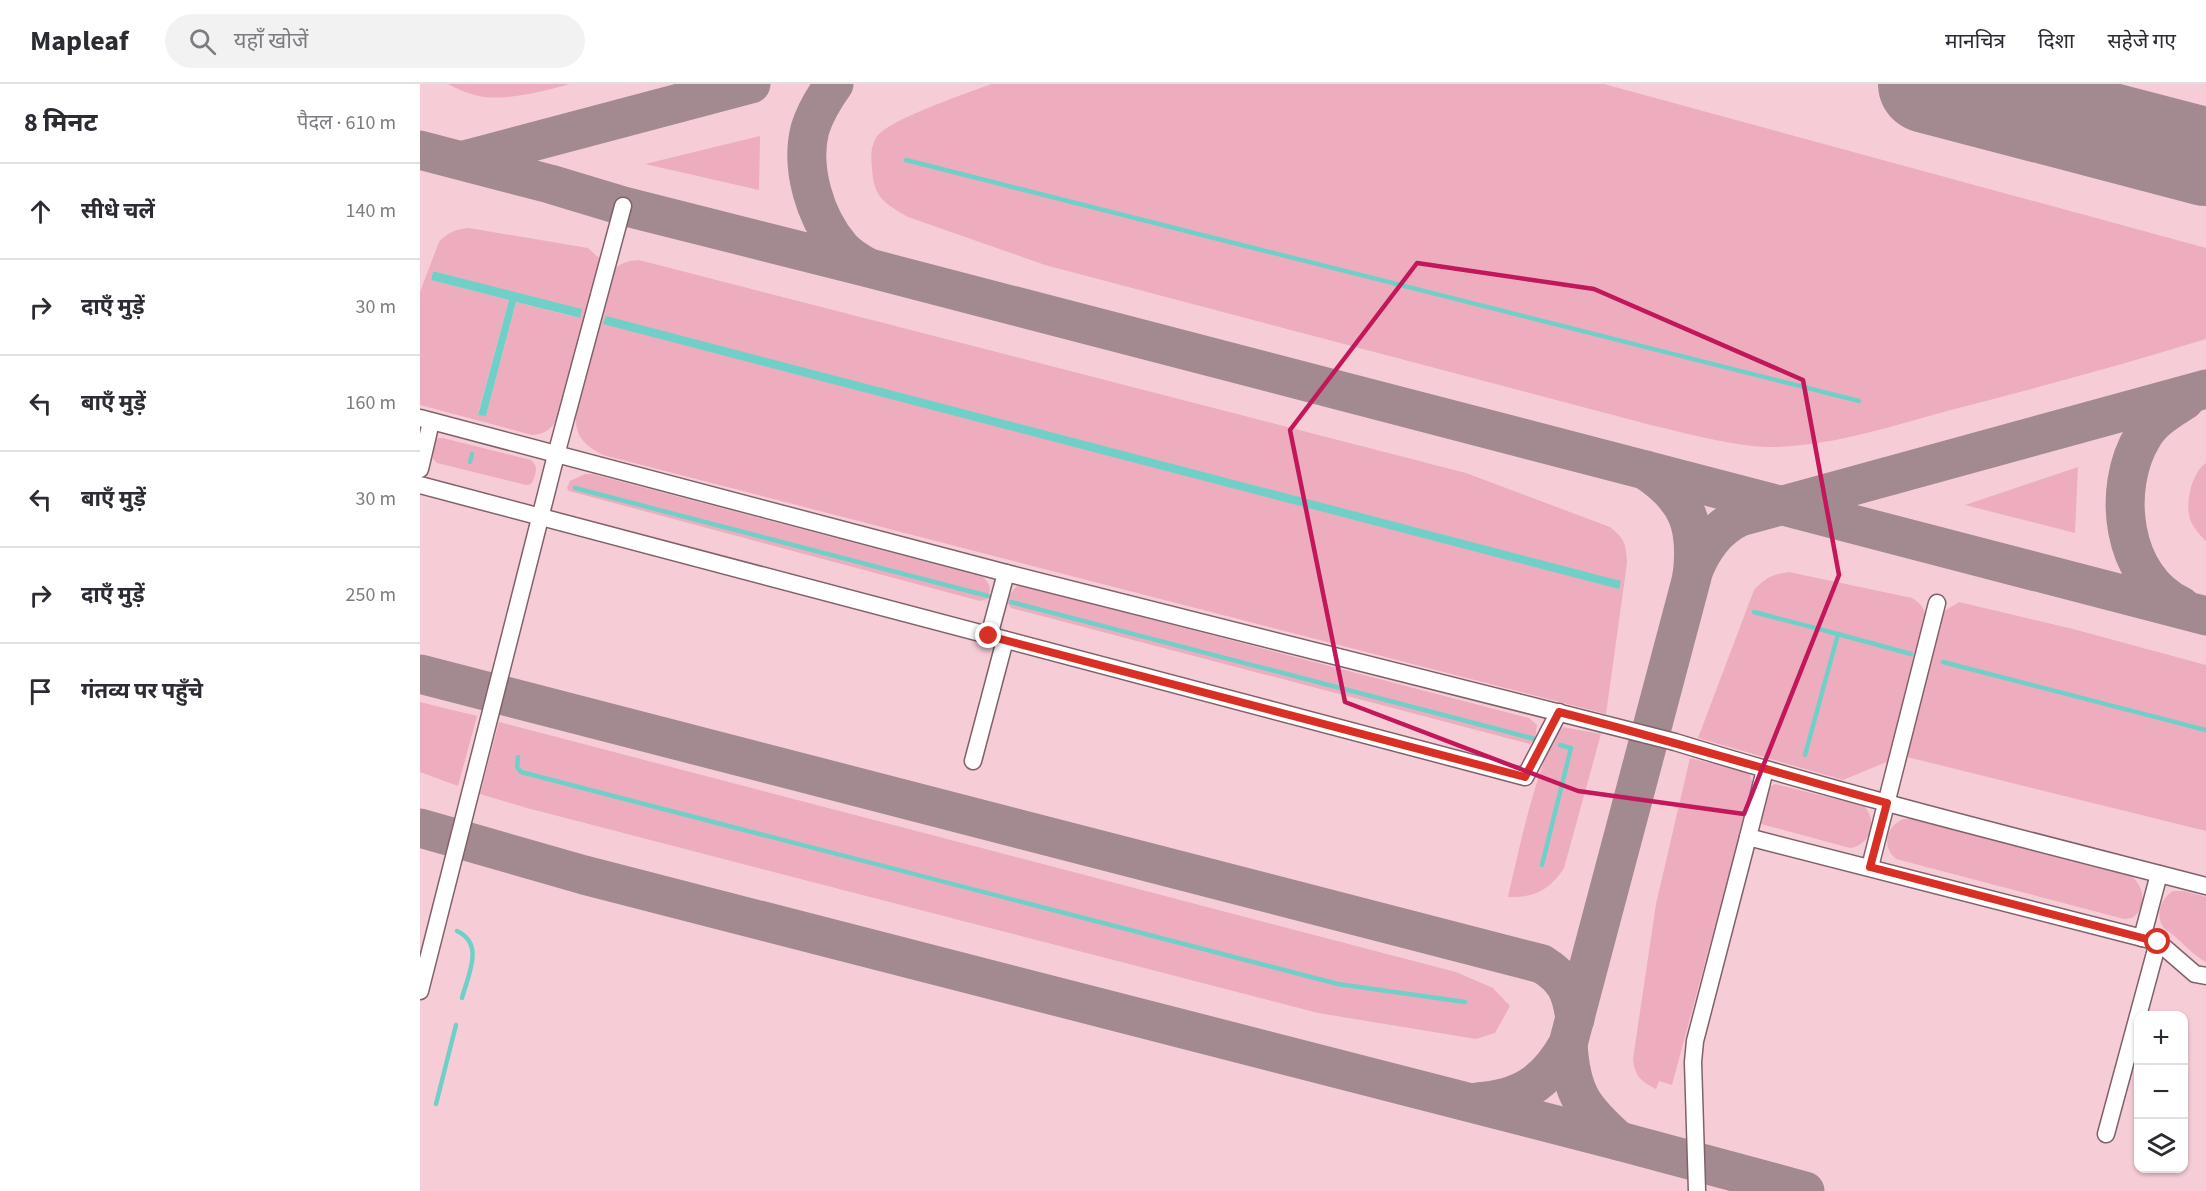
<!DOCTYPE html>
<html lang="hi">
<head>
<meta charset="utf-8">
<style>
  body { margin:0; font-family:"Source Sans 3","Noto Sans Devanagari",sans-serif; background:#f2f2f3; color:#2b2b33 }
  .controls { position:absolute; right:18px; bottom:18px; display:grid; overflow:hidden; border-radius:12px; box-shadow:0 2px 4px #0004 }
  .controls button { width:54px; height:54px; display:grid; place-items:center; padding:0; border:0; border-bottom:2px solid #e1e1e2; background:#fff; color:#2b2b33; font:30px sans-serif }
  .stop { position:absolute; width:18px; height:18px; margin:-14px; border:4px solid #d93025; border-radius:50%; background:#fff }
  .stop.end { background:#d93025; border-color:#fff; box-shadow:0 2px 6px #0008 }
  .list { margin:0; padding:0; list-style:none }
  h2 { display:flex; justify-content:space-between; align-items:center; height:78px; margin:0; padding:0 24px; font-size:26px }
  h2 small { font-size:20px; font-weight:400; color:#7c7c81 }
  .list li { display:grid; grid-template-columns:39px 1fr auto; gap:18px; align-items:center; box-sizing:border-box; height:96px; padding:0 24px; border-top:2px solid #e1e1e2 }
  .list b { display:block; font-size:22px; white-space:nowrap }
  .list em { font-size:20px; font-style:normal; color:#7c7c81 }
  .icon { flex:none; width:33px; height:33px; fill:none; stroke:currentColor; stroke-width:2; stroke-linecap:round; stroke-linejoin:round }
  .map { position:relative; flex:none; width:1786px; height:1107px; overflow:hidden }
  header { display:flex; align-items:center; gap:36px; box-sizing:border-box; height:84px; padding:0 30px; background:#fff; border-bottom:2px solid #e1e1e2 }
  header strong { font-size:28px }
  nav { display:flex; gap:33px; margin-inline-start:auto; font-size:21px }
  .search { width:420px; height:54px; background:#f2f2f3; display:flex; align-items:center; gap:15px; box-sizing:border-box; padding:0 21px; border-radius:33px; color:#7c7c81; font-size:22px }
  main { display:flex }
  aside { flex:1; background:#fff }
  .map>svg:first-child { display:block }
</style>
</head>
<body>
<header>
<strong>Mapleaf</strong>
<div class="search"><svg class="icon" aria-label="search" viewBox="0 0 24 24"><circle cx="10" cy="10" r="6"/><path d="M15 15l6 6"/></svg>यहाँ खोजें</div>
<nav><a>मानचित्र</a><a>दिशा</a><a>सहेजे गए</a></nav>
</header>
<main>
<aside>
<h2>8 मिनट<small>पैदल · 610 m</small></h2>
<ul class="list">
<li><svg class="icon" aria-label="ahead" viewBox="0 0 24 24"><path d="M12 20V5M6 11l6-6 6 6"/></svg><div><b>सीधे चलें</b></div><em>140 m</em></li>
<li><svg class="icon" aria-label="right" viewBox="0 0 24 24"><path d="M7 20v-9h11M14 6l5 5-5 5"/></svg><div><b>दाएँ मुड़ें</b></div><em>30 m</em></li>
<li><svg class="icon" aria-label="left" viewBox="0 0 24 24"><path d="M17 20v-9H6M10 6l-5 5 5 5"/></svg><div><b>बाएँ मुड़ें</b></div><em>160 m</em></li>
<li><svg class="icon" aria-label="left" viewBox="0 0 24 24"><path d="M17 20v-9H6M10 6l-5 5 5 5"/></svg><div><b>बाएँ मुड़ें</b></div><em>30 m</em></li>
<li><svg class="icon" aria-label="right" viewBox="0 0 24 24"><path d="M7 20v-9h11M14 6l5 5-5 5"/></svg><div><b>दाएँ मुड़ें</b></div><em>250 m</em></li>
<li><svg class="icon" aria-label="arrive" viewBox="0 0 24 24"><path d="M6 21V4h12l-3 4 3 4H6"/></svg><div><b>गंतव्य पर पहुँचे</b></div></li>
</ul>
</aside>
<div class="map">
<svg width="1786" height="1107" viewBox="0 0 1786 1107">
  <rect width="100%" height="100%" fill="#fddce4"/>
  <path fill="#f6cdd7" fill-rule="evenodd" d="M0,0H1786V1107H0ZM1718,932H1764V1084H1718Z"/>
  <g fill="#edadbe" fill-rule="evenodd">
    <path d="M28,0H150C126,7 89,16 64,13C51,11 39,6 28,0Z"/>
    <path d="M571,0H1184L1786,164V255C1702,281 1616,304 1531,326C1475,341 1416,361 1357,363C1318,364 1265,349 1227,340L625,181L488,133C465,119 454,115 452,85C451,75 450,64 456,54C466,36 548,9 571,0Z"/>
    <path d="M340,52L339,106L225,80Z"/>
    <path d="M49,144L168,164L179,174V182L137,336C130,346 124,350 112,351L0,321V208L19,158C28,148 36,145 49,144ZM13,187L161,226L159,234L96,218L66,332L58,330L89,216L11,196Z"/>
    <path d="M219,176L1046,389L1190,443C1205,455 1206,460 1207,479L1186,630L183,371C158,358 153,347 157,320L191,189C199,179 206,177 219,176Z"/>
    <path d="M18,354H23L111,376C119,382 116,392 111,400L106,401L17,379L13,375L14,357Z"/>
    <path d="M1786,379V457C1780,452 1775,445 1771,438C1764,422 1771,389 1786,379Z"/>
    <path d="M1658,383L1655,449L1545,421Z"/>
    <path d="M165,390H172L563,493C571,501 571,505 568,515L560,517L149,407L147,404L150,397Z"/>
    <path d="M1369,488L1492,514C1502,520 1505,525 1506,536L1469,677L1423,696L1278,654L1334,506C1345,494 1353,490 1369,488Z"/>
    <path d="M597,502H603L1109,634L1117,641L1115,656L1110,660L591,524L588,520L589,511Z"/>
    <path d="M1539,518L1653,545L1786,581V747L1487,673L1520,535L1523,528Z"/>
    <path d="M0,618L57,632L38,702L0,688Z"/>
    <path d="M79,638L1036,888L1073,904L1090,922L1075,949L1056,955L898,929L107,724L60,710Z"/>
    <path d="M1143,643L1181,650L1144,784C1130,806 1114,814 1088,813C1096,779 1120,662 1143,643Z"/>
    <path d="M1270,674L1329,689L1333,700L1252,1001L1239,997L1236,1005C1221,997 1215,993 1213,975L1236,820Z"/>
    <path d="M1355,700L1444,722C1458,737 1451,761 1430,764L1341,740L1339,735L1347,704Z"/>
    <path d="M1484,735H1493L1711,792C1725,802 1727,824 1712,834L1704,835L1476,775C1461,763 1466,741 1484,735Z"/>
    <path d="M1753,807H1764L1786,813V878C1773,871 1764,860 1752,850C1750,848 1747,847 1745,845C1734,833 1741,814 1753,807Z"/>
  </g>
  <g fill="#70d0c7">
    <path d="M13,187L162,225L160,234L96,218L66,332L58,331L89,216L11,196Z"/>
    <path d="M186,232L1201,497L1199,505L183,240Z"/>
  </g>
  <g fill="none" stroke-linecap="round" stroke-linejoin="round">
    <g stroke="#70d0c7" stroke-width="4.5">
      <path d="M486,76L1439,317"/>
      <path d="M50,378L52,370"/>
      <path d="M155,404L568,512"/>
      <path d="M591,518L1119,656"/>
      <path d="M1334,528L1418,550L1385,671"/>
      <path d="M1418,550L1491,570"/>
      <path d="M1523,578L1786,646"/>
      <path d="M98,673L97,683L101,688L918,900L1045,918"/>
      <path d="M1122,781L1151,664L1140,661"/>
      <path d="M37,847C65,860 48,891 42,914"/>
      <path d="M16,1020L36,941"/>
    </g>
    <g stroke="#a28a90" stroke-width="39">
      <path d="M414,0C404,14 395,29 390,45C380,84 395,134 421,164C427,171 438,178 447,183"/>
      <path d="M0,66L130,100L203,122L449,184L1786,532"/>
      <path d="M44,76L331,0"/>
      <path d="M1272,491C1281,466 1296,444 1320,433L1786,305"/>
      <path d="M1761,522C1701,494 1691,404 1723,352C1733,335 1750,326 1765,316"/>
      <path d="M0,590L1122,880C1146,895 1151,907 1155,935"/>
      <path d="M0,744L164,791L1199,1057L1385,1107"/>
      <path d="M1148,960C1151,1010 1163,1025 1199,1057"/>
      <path d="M1057,1018C1101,1015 1126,999 1148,960L1272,493C1278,443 1269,415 1225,386"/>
    </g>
    <path stroke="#a28a90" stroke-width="98" d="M1507,0L1786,73"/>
    <defs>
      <g id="minor">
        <path d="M0,334L586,489L1255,658C1430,712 1608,756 1786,802"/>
        <path d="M0,385L11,338"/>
        <path d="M0,401L1105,693L1139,628"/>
        <path d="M569,552L586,489"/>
        <path d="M553,677L585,556"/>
        <path d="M1345,686L1328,753L1738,858L1775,890L1786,892"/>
        <path d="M1450,783L1517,519"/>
        <path d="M1722,854L1739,790"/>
        <path d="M0,907L136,371L203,122"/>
        <path d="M1686,1050L1738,858"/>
        <path d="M1277,1107L1273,978L1275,957L1328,753"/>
      </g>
    </defs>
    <use href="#minor" stroke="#7f6269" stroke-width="19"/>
    <use href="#minor" stroke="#fff" stroke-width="16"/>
  </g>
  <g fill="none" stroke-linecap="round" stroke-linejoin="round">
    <path stroke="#d93025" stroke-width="8" d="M569,552L1105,693L1139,628C1249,656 1357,689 1467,719L1450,783L1738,858"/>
  </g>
  <path fill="none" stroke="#c2185b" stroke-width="4.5" stroke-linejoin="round" d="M997,179L1174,205L1383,296L1419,491L1324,730L1158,707L925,618L870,346Z"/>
</svg>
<div class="controls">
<button>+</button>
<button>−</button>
<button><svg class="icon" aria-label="layers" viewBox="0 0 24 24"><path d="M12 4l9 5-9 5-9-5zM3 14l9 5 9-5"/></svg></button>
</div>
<div class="stop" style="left:1738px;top:858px"></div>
<div class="stop end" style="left:569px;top:552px"></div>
</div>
</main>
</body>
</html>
